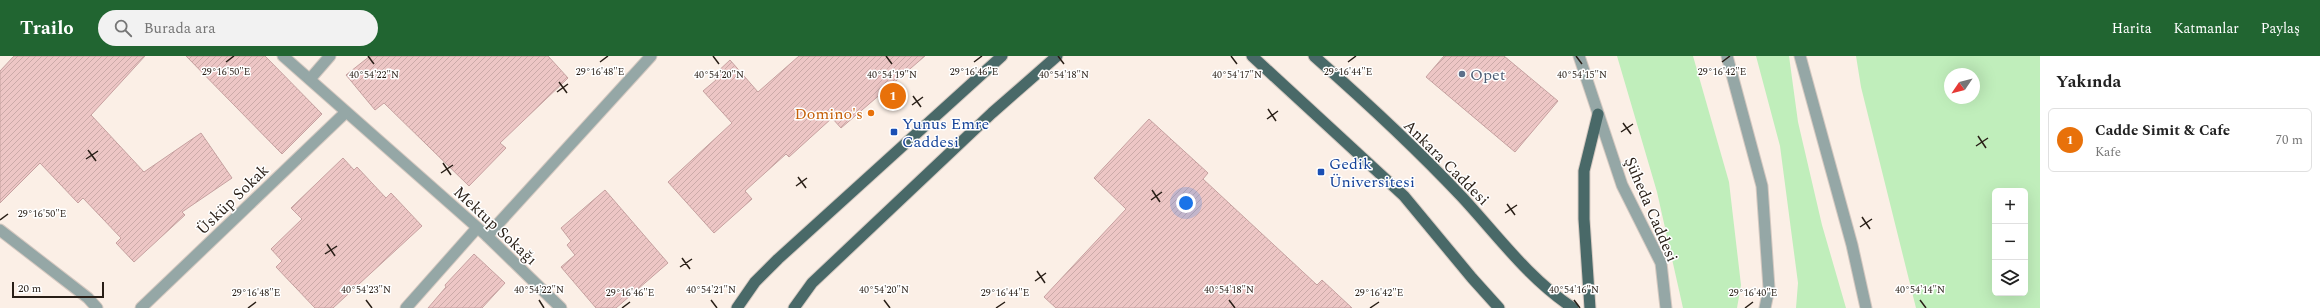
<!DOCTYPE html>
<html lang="tr">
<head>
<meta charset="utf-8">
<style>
  body { margin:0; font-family:Spectral,serif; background:#f2f2f2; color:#222 }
  .controls { position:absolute; right:12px; bottom:12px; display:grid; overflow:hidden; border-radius:6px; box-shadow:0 4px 16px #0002 }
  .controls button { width:36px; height:36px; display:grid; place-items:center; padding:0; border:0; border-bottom:1px solid #e0e0e0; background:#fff; color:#222; font:20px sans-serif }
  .compass { position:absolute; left:1944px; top:12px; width:36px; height:36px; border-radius:50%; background:#fff; box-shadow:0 4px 16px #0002; rotate:235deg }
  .scale { position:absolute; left:12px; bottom:10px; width:92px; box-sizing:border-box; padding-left:4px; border:2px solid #281e16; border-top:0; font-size:11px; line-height:14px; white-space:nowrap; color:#281e16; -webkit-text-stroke:3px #fff; paint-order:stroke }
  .you { position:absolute; left:1186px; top:147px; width:14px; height:14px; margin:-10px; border:3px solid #fff; border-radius:50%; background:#1a73e8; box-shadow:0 0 0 6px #1a73e833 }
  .badge { display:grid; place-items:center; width:26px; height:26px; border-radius:50%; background:#216531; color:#fff; font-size:13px; font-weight:700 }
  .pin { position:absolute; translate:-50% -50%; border:2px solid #fff; box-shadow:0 1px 4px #0006 }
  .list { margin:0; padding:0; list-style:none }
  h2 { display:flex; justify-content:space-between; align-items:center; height:52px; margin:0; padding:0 16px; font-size:17px }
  h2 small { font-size:13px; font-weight:400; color:#767676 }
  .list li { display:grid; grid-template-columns:26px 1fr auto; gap:12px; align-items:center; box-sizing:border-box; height:64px; margin:0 8px 8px; padding:0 8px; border:1px solid #e0e0e0; border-radius:6px }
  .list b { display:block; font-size:15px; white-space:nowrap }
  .list p { margin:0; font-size:13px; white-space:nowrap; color:#767676 }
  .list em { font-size:13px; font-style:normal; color:#767676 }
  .icon { flex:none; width:22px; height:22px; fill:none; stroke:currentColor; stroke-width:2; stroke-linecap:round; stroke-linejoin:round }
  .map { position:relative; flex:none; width:2040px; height:252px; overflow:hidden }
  header { display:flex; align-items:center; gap:24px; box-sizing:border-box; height:56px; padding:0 20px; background:#216531; color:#fff }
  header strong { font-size:19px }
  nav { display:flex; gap:22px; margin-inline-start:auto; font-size:14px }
  .search { width:280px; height:36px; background:#f2f2f2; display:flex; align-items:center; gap:10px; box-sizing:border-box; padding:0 14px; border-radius:22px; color:#767676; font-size:15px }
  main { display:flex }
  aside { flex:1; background:#fff }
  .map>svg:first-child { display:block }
</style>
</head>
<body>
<header>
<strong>Trailo</strong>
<div class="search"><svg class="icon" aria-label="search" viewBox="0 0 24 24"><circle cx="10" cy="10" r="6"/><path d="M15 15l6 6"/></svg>Burada ara</div>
<nav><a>Harita</a><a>Katmanlar</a><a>Paylaş</a></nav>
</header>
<main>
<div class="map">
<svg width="2040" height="252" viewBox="0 0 2040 252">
  <defs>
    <pattern id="building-hatch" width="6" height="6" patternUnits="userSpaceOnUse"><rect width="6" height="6" fill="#edc6c5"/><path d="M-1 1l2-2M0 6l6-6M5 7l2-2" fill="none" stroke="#cbaaa8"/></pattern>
  </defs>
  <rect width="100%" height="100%" fill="#fbefe6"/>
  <g fill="#c0eebb" fill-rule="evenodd">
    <path d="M1617,0H1693L1729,126L1741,229L1737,252H1683L1657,136Z"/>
    <path d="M1756,0H1789L1798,66L1822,169L1846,252H1796L1798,227L1780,90Z"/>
    <path d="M1856,0H2040V252H1916L1861,31ZM1950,18H1974V42H1950ZM1995,135H2025V237H1995Z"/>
  </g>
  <g fill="url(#building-hatch)" stroke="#c6a1a0">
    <path d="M14,0H145L91,59L144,116L201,77L232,122L182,156L185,159L134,206L116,187L121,182L83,142L78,147L40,107L0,147V15Z"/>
    <path d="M186,0H265L322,58L282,98Z"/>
    <path d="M370,0H548L568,22L500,87L506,92L469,130L384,47L375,54L346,19Z"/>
    <path d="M799,0H925L841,72L832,62L789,101L786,98L745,135L752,143L714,177L668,126L732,67L703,35L716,24L713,20L730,4L758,36Z"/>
    <path d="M1444,0H1504L1558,45L1515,96L1426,21Z"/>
    <path d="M1149,63L1208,117L1203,123L1317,229L1322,224L1352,252H1056L1044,241L1126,153L1094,122Z"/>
    <path d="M343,102L354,114L357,111L386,142L391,137L422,170L333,252H315L276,211L282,205L271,193L302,163L291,152Z"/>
    <path d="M605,134L668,207L616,252H596L561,211L575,199L567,189L571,185L561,172Z"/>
    <path d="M474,198L505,227L482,252H428L446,231L445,229Z"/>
  </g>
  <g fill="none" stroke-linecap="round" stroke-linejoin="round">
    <defs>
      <g id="minor">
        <path d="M283,0L487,180L561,252"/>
        <path d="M1579,0L1622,129L1661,207L1666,252"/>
        <path d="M310,23L330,0"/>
        <path d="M0,174L88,242L97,252"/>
        <path d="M487,180L651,0"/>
        <path d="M141,252L345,57"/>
        <path d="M406,252L477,172"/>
      </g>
      <g id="tertiary">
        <path d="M1727,0L1762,130L1769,232L1765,252"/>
        <path d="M1800,0L1852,189L1866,252"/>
      </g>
      <g id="primary">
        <path d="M1252,0L1404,140L1472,222L1499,252"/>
        <path d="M1314,0C1364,44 1416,92 1462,141C1498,180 1528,222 1573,252"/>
        <path d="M737,252L755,226L778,203L1002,0"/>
        <path d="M794,252L812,227L992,57L1057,0"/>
        <path d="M1590,252L1584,163V115L1598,58"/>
      </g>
    </defs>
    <use href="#minor" stroke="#d5c9c1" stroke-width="13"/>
    <use href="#tertiary" stroke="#d5c9c1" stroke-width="13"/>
    <use href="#primary" stroke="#d5c9c1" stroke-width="13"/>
    <use href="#minor" stroke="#95a7a6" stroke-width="11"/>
    <use href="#tertiary" stroke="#95a7a6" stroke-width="11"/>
    <use href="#primary" stroke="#496968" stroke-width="11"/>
  </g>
  <path fill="none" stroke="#281e16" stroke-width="1.5" d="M368,0L374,8M713,0L719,8M886,0L892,8M1058,0L1064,8M1231,0L1237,8M1576,0L1582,8M226,6L234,0M600,6L608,0M974,6L982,0M1348,6L1356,0M1722,6L1730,0M559,26L567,37M557,36L568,28M913,40L921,51M912,49L923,41M1268,53L1276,65M1267,63L1278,55M1623,67L1631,78M1621,76L1633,68M1978,80L1986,92M1976,90L1988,82M88,94L96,105M86,103L98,95M443,107L451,119M441,117L453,109M798,121L806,132M796,130L807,122M1152,134L1160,146M1151,144L1162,136M1507,148L1515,159M1505,157L1517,149M1862,161L1870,173M0,164L8,158M1860,171L1872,163M327,188L335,200M325,198L337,190M682,202L690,213M680,211L692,203M1037,215L1045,227M1035,225L1046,217M366,244L372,252M539,244L544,252M711,244L717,252M884,244L890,252M1229,244L1235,252M1574,244L1580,252M1920,244L1926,252M248,252L256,246M622,252L630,246M996,252L1005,246M1370,252L1379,246M1745,252L1753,246"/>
  <circle fill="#5c6f8a" stroke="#fff" stroke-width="1.5" cx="1462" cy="18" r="4"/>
  <circle fill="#e8710a" stroke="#fff" stroke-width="1.5" cx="871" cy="57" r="4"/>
  <g fill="#1a4fb4" stroke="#fff" stroke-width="1.5">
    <rect x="890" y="72" width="8" height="8" rx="2"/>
    <rect x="1317" y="112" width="8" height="8" rx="2"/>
  </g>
  <g text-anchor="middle" stroke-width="3" stroke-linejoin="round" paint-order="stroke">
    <g font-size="16" fill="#4e5e75" stroke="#fff" text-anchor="start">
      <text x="1470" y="24">Opet</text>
    </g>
    <g font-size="16" fill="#c56008" stroke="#fff" text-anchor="end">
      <text x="863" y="63">Domino's</text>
    </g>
    <g font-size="16" fill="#164399" stroke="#fff" text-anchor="start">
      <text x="902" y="73">Yunus Emre<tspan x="902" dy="18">Caddesi</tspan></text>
      <text x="1329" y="113">Gedik<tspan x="1329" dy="18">Üniversitesi</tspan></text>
    </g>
    <g font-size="16" fill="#281e16" stroke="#fff">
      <text transform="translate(1447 106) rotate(45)" y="6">Ankara Caddesi</text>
      <text transform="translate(232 143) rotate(-44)" y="6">Üsküp Sokak</text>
      <text transform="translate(1652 153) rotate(67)" y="6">Şüheda Caddesi</text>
      <text transform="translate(496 169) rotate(43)" y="6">Mektup Sokağı</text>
    </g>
  </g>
  <g font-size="10" text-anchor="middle" fill="#281e16" stroke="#fff" stroke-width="3" stroke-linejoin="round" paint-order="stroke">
    <text x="600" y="19">29°16'48"E</text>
    <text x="974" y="19">29°16'46"E</text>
    <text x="1348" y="19">29°16'44"E</text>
    <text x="226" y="19">29°16'50"E</text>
    <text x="1722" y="19">29°16'42"E</text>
    <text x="719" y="22">40°54'20"N</text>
    <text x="892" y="22">40°54'19"N</text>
    <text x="374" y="22">40°54'22"N</text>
    <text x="1064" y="22">40°54'18"N</text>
    <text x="1237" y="22">40°54'17"N</text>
    <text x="1582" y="22">40°54'15"N</text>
    <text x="42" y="161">29°16'50"E</text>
    <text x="366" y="237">40°54'23"N</text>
    <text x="539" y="237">40°54'22"N</text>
    <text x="711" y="237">40°54'21"N</text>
    <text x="884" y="237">40°54'20"N</text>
    <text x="1229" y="237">40°54'18"N</text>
    <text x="1574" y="237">40°54'16"N</text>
    <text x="1920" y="237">40°54'14"N</text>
    <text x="256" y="240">29°16'48"E</text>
    <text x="630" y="240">29°16'46"E</text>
    <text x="1005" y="240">29°16'44"E</text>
    <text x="1379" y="240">29°16'42"E</text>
    <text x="1753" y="240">29°16'40"E</text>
  </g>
</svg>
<div class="controls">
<button>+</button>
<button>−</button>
<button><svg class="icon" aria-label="layers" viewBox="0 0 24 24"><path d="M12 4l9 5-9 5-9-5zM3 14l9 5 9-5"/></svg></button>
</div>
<svg class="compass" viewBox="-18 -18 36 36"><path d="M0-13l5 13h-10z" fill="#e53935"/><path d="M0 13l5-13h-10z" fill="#767676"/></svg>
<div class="scale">20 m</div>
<div class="you"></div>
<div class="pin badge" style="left:893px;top:40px;background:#e8710a">1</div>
</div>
<aside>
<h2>Yakında<small></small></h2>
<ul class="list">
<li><span class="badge" style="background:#e8710a">1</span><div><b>Cadde Simit &amp; Cafe</b><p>Kafe</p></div><em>70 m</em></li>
</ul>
</aside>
</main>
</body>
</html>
